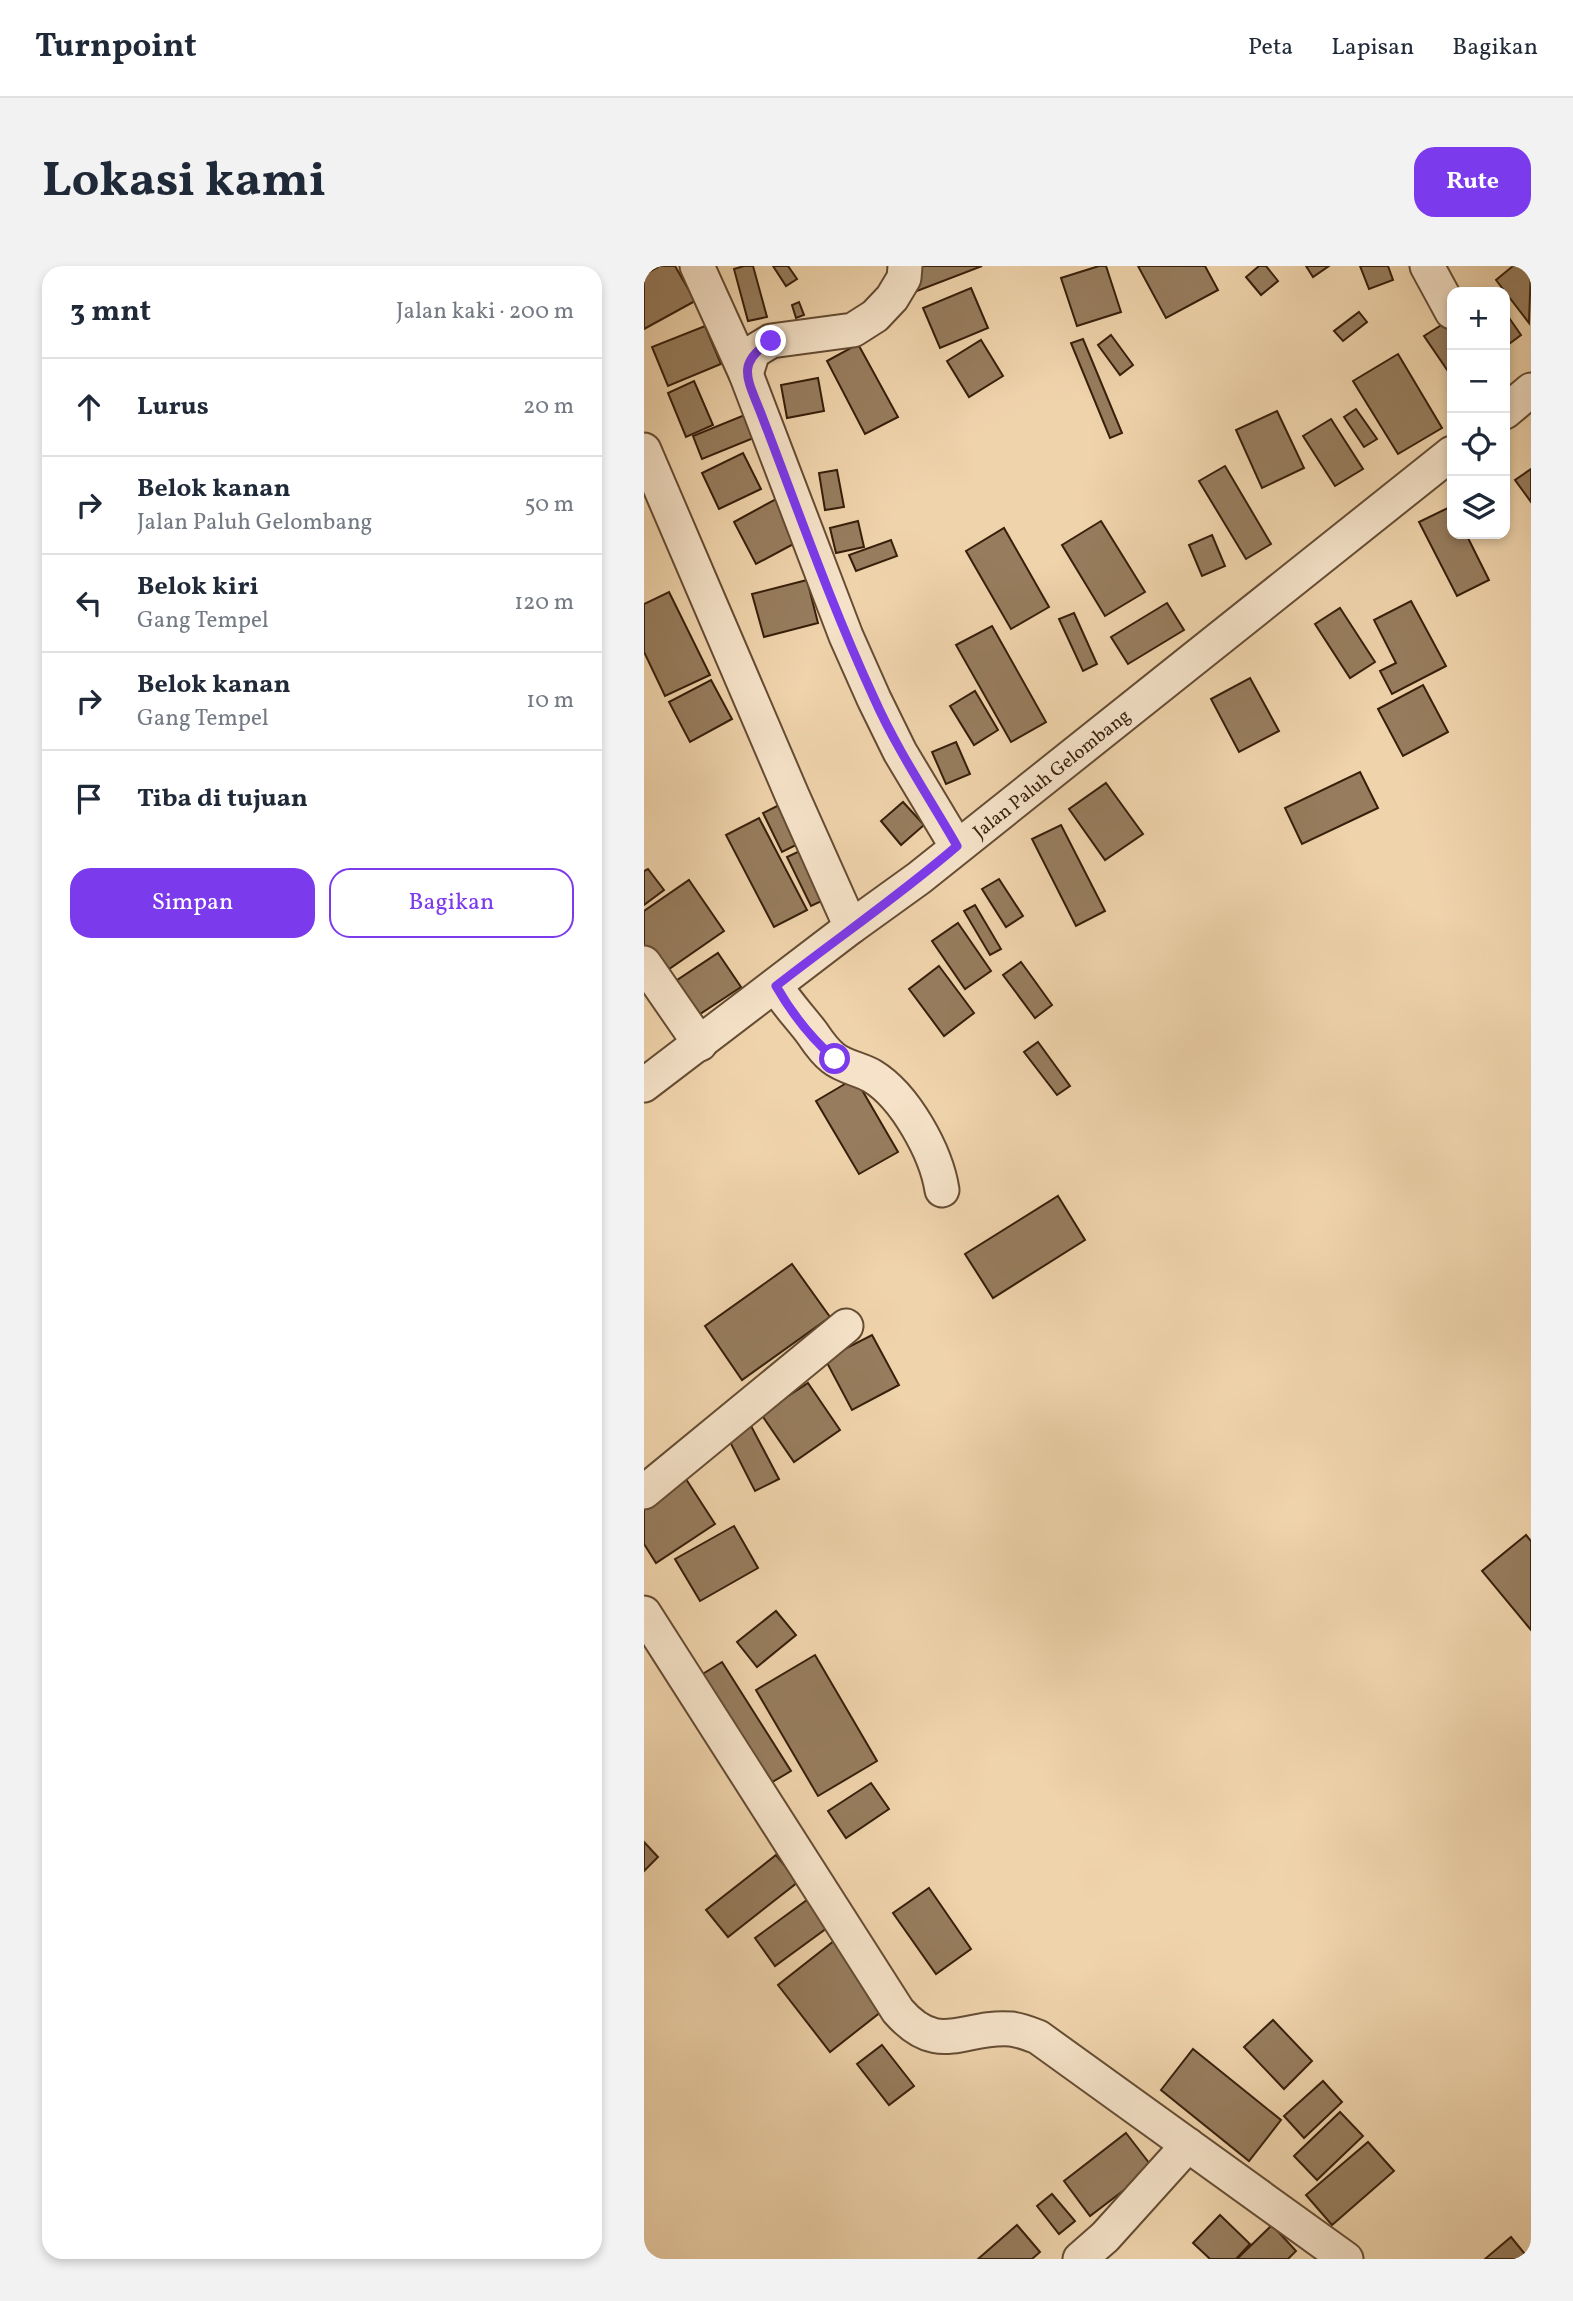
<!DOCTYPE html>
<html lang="id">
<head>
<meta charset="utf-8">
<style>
  body { margin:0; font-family:Vollkorn,serif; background:#f2f2f3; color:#1f2937 }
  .controls { position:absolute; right:21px; top:21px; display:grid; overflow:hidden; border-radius:14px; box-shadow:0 4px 10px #0003 }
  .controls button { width:63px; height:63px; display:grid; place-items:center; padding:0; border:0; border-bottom:2px solid #e0e1e3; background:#fff; color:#1f2937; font:35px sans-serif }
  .stop { position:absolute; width:21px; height:21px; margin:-16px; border:5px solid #7c3aed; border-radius:50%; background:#fff }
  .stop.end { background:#7c3aed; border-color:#fff; box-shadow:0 2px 7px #0008 }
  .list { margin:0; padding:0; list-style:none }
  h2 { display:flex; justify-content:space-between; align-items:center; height:91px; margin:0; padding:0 28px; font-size:30px }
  h2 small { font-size:23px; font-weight:400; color:#747a83 }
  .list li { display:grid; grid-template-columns:46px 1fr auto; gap:21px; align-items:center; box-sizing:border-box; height:98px; padding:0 28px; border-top:2px solid #e0e1e3 }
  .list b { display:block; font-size:26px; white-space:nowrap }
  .list p { margin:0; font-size:23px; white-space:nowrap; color:#747a83 }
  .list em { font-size:23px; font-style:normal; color:#747a83 }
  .actions { display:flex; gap:14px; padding:21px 28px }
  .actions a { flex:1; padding:16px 0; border:2px solid #7c3aed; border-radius:21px; text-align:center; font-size:24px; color:#7c3aed }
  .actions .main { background:#7c3aed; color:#fff }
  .icon { flex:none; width:38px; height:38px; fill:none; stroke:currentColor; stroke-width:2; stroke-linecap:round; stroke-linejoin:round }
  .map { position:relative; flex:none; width:887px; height:1993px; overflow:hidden; border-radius:21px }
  header { display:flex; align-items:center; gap:42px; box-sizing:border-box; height:98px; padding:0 35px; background:#fff; border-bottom:2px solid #e0e1e3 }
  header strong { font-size:33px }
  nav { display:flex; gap:38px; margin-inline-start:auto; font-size:24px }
  .intro { display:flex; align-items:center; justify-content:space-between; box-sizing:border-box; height:168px; padding:0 42px }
  h1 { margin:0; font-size:49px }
  .button { padding:18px 32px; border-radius:21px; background:#7c3aed; color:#fff; font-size:24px; font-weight:700 }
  main { display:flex; gap:42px; padding:0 42px }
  aside { flex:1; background:#fff; border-radius:21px; box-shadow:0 4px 10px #0003 }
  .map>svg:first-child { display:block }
</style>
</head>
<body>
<header>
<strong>Turnpoint</strong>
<nav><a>Peta</a><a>Lapisan</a><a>Bagikan</a></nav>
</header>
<div class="intro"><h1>Lokasi kami</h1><a class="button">Rute</a></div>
<main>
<aside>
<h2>3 mnt<small>Jalan kaki · 200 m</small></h2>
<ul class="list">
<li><svg class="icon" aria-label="ahead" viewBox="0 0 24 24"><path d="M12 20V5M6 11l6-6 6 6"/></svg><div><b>Lurus</b></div><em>20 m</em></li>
<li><svg class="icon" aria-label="right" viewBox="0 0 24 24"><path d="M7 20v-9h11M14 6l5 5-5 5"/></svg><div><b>Belok kanan</b><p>Jalan Paluh Gelombang</p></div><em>50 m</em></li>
<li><svg class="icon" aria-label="left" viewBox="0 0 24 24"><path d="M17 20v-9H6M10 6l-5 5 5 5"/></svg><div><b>Belok kiri</b><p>Gang Tempel</p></div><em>120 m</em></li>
<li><svg class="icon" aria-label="right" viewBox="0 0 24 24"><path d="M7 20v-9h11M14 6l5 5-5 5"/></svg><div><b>Belok kanan</b><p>Gang Tempel</p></div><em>10 m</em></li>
<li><svg class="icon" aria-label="arrive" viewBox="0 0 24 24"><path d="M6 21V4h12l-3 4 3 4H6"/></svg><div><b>Tiba di tujuan</b></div></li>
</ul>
<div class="actions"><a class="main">Simpan</a><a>Bagikan</a></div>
</aside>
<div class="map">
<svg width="887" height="1993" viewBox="0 0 887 1993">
  <rect width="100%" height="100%" fill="#efd3ab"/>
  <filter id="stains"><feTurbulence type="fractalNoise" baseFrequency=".00286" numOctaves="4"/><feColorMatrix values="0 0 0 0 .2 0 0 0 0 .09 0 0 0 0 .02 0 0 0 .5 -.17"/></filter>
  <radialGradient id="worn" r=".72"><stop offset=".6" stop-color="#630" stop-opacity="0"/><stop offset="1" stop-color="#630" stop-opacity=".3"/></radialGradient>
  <g fill="#977d5e" stroke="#371f0b" stroke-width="2">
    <path d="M16,0H31L51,35L0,63V9Z"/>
    <path d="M100,0H109L123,51L104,55L90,3Z"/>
    <path d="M129,0H144L153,13L142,20Z"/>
    <path d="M263,0H338L273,25Z"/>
    <path d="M455,0H462L477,46L433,60L417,12Z"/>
    <path d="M494,0H561L574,24L522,52Z"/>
    <path d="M615,0H622L634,15L617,29L602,11Z"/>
    <path d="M662,0H685L669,11Z"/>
    <path d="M716,0H744L749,14L725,23Z"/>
    <path d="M869,0H887L885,57L852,14Z"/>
    <path d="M327,22L344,62L296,82L279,42Z"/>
    <path d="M155,36L160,49L152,52L148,39Z"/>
    <path d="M715,46L723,56L699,75L690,65Z"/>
    <path d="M861,46L877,69L861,81Z"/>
    <path d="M807,53L808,55V111L780,70Z"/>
    <path d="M61,60L77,98L24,120L8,81Z"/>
    <path d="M467,69L489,99L476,109L454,79Z"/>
    <path d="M439,73L478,167L466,172L427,77Z"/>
    <path d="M337,74L359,110L325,131L303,95Z"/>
    <path d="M214,78L254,151L221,168L183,95Z"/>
    <path d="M754,88L798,162L754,188L709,115Z"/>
    <path d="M174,112L180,145L143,152L137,119Z"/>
    <path d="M50,115L69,159L42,171L24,127Z"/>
    <path d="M712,143L733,173L720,181L700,151Z"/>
    <path d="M633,145L660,202L618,222L592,164Z"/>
    <path d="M108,146L117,169L58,193L49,170Z"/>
    <path d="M687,153L719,203L691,220L659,170Z"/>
    <path d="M99,187L117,223L75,243L58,207Z"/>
    <path d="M581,200L627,278L602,293L555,215Z"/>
    <path d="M887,203V236L871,214Z"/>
    <path d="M193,204L200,241L181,244L175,207Z"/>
    <path d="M132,233L155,275L112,298L90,256Z"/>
    <path d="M808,240V268H822L845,314L813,330L775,256Z"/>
    <path d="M214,255L220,281L192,287L186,262Z"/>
    <path d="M457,255L501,326L461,350L418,279Z"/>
    <path d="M360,262L405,341L367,363L322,285Z"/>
    <path d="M568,269L581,300L558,310L545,279Z"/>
    <path d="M247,274L253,290L212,305L205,289Z"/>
    <path d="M163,314L174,357L120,371L108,328Z"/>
    <path d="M25,326L66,409L21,430L0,386V338Z"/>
    <path d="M767,335L802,400L748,428L736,405L752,397L730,354Z"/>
    <path d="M523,337L540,364L484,398L467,371Z"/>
    <path d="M696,342L731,396L706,412L671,358Z"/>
    <path d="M430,347L453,398L439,405L415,353Z"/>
    <path d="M348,360L402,456L367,476L312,379Z"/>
    <path d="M606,412L635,465L595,486L567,433Z"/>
    <path d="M67,414L88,453L46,476L25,436Z"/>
    <path d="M779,419L804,466L759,490L734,443Z"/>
    <path d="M331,425L354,464L330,479L306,440Z"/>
    <path d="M312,476L326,508L302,518L288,486Z"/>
    <path d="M716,506L734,542L658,578L641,542Z"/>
    <path d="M462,517L499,568L461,594L425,543Z"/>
    <path d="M259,536L280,559L257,579L237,555Z"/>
    <path d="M139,537L158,576L138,586L119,547Z"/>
    <path d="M115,552L163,644L130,661L82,569Z"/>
    <path d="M417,559L461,645L432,660L388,573Z"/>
    <path d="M160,583L184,632L167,640L143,591Z"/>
    <path d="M4,603L20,624L0,639V605Z"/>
    <path d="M355,613L379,650L362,661L338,623Z"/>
    <path d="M45,614L80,665L15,710L0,689V645Z"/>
    <path d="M331,639L357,683L346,689L320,645Z"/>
    <path d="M314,657L347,705L321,723L288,675Z"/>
    <path d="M74,687L97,721L44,756L21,722Z"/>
    <path d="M377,696L408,739L391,752L359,709Z"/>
    <path d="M295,700L330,747L300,770L265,723Z"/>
    <path d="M394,776L426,820L413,829L380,786Z"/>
    <path d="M211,812L254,886L215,908L172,835Z"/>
    <path d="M414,930L441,974L349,1032L321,988Z"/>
    <path d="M148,998L186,1051L98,1114L61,1060Z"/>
    <path d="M228,1069L255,1119L208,1144L181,1093Z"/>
    <path d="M164,1117L196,1164L150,1196L117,1148Z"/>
    <path d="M106,1158L135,1213L111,1225L83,1170Z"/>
    <path d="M40,1210L71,1258L12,1297L0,1278V1236Z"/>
    <path d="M90,1260L114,1302L56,1335L31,1293Z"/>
    <path d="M882,1269L887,1275V1364L838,1305Z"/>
    <path d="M132,1345L152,1369L113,1401L93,1376Z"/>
    <path d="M171,1389L233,1495L174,1530L112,1424Z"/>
    <path d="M78,1396L147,1505L125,1518L57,1409Z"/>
    <path d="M227,1517L245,1543L202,1572L184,1545Z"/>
    <path d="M0,1576L14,1591L0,1605Z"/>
    <path d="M132,1589L154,1616L84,1671L62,1644Z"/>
    <path d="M285,1622L327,1683L292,1708L249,1647Z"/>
    <path d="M163,1634L183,1662L131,1700L111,1672Z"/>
    <path d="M195,1671L247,1738L186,1786L134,1719Z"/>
    <path d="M629,1754L668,1795L640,1823L600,1781Z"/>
    <path d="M238,1779L270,1820L245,1839L213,1798Z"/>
    <path d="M549,1783L637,1854L605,1895L517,1824Z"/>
    <path d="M679,1815L698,1836L660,1872L640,1850Z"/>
    <path d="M696,1846L719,1870L673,1914L650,1890Z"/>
    <path d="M482,1867L509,1902L446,1950L420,1915Z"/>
    <path d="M724,1876L750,1905L688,1959L662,1929Z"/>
    <path d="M408,1928L431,1955L415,1968L393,1940Z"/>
    <path d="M576,1949L606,1978L592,1993H566L549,1977Z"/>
    <path d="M373,1959L396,1986L388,1993H334Z"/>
    <path d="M628,1959L652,1985L644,1993H593Z"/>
    <path d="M867,1971L885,1993H841Z"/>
  </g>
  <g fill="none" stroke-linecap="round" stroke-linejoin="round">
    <defs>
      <g id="minor">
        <path d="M53,0L102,108L202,370L230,433L256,486L313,581"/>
        <path d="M783,0L808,46"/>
        <path d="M102,108L109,86L127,75L209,64L231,50L248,32L260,12L261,0"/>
        <path d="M861,146L887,124"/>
        <path d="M0,184L148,529L207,661"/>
        <path d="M0,697L56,778"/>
        <path d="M132,720C142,737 156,751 168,767C174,776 180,785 189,792C200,801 216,803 228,810C261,830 292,886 298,924"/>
        <path id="s1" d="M0,819L207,661L275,612L808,187"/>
        <path d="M0,1226L202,1060"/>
        <path d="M0,1347L254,1745C295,1792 319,1759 367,1763C376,1764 386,1768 394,1771L702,1993"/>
        <path d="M436,1993L461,1971L544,1879"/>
      </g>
    </defs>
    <use href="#minor" stroke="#654c33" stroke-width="37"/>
    <use href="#minor" stroke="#f5e2c8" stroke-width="33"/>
  </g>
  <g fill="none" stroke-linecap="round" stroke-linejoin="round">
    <path stroke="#7c3aed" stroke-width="9" d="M127,75C92,97 103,112 116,145C153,241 187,339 230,432C253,484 285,531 313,580C255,630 192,673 132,720C147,746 168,773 191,793"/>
  </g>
  <g text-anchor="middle" stroke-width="5" stroke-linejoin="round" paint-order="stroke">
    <g font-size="19" fill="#371f0b" stroke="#f5e2c8">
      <text dy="7" stroke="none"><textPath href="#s1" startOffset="513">Jalan Paluh Gelombang</textPath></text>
    </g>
  </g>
  <rect width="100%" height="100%" filter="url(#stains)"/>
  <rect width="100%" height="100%" fill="url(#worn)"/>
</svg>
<div class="controls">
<button>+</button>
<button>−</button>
<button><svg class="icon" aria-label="locate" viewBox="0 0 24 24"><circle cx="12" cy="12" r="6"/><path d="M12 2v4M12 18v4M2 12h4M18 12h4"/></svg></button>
<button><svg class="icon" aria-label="layers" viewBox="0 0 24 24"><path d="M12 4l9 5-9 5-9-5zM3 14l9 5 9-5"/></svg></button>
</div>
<div class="stop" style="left:191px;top:793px"></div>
<div class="stop end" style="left:127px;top:75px"></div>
</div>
</main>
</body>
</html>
